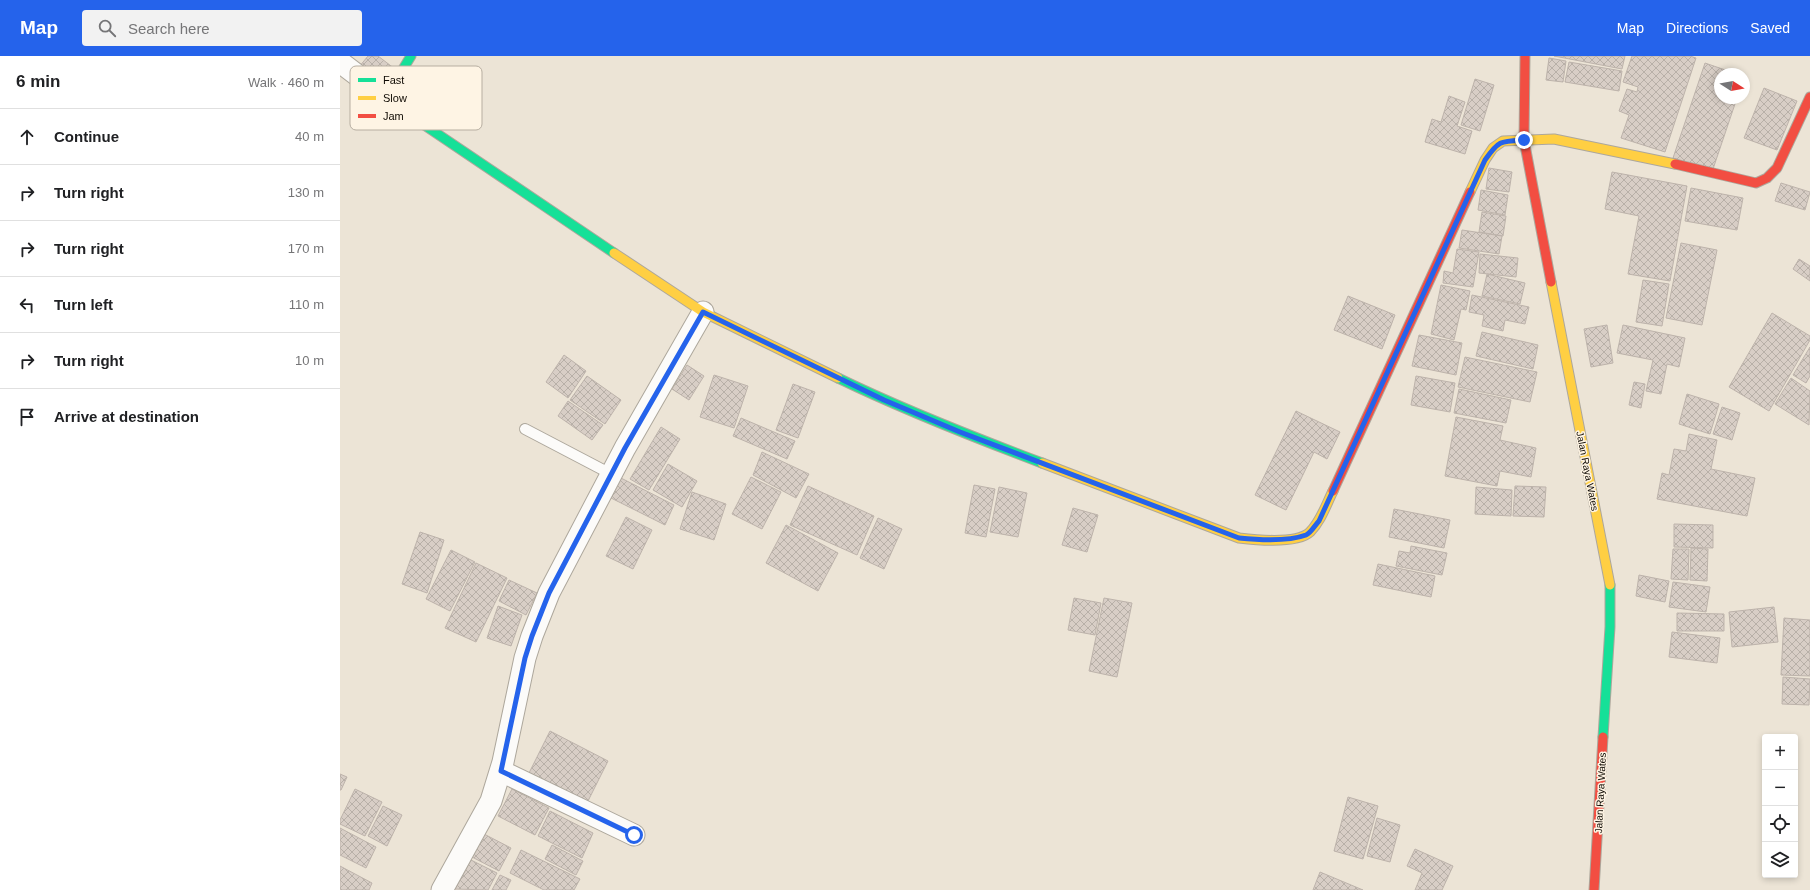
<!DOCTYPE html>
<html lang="en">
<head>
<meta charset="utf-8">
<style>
  body { margin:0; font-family:Arial,sans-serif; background:#f2f2f2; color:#202124 }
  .controls { position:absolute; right:12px; bottom:12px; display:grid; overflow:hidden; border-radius:4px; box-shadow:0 2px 6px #0003 }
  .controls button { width:36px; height:36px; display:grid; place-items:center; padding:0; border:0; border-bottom:1px solid #e0e0e0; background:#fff; color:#202124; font:20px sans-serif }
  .compass { position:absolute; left:1374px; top:12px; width:36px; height:36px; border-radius:50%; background:#fff; box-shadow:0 2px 6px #0003; rotate:101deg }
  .stop { position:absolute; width:12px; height:12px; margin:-9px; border:3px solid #2563eb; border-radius:50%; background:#fff }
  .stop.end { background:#2563eb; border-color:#fff; box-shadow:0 1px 4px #0008 }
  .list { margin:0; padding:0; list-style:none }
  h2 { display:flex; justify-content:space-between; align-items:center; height:52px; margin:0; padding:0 16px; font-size:17px }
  h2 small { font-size:13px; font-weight:400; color:#757577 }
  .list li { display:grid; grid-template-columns:26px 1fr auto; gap:12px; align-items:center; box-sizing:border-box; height:56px; padding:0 16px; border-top:1px solid #e0e0e0 }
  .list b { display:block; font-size:15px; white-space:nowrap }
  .list em { font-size:13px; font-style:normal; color:#757577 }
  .icon { flex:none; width:22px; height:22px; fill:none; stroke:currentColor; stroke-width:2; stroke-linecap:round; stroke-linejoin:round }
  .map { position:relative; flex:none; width:1470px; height:834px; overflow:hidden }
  header { display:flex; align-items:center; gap:24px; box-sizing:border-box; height:56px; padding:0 20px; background:#2563eb; color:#fff }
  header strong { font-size:19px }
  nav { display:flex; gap:22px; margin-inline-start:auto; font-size:14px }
  .search { width:280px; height:36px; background:#f2f2f2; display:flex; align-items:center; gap:10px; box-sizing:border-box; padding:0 14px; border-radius:4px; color:#757577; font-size:15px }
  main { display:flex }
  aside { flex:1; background:#fff }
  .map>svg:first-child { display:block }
</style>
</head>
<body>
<header>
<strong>Map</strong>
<div class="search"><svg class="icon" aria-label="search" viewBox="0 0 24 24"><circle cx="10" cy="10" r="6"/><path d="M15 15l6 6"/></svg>Search here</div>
<nav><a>Map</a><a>Directions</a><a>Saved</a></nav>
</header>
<main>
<aside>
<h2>6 min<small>Walk · 460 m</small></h2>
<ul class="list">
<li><svg class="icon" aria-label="ahead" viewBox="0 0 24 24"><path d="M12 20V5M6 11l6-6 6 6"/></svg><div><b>Continue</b></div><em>40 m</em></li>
<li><svg class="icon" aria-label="right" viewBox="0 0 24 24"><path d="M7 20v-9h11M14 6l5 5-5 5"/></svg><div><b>Turn right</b></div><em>130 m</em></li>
<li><svg class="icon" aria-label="right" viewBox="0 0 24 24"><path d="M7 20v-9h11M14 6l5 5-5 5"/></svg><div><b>Turn right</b></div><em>170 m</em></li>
<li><svg class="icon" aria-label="left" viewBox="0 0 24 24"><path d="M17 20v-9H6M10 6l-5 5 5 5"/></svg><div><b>Turn left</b></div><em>110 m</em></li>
<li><svg class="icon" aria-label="right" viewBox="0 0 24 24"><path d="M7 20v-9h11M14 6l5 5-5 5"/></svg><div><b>Turn right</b></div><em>10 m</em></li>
<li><svg class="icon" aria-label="arrive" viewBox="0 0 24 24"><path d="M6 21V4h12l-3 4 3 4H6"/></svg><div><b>Arrive at destination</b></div></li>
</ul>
</aside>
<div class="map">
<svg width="1470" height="834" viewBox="0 0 1470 834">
  <defs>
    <pattern id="building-cross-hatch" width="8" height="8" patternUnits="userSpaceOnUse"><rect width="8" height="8" fill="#d8cec6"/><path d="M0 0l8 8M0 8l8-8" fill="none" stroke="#b8b0a8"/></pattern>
  </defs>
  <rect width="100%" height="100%" fill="#ece4d6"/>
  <g fill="url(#building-cross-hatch)" stroke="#bdb3ab">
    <path d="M28,0H38L59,16L46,32L19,11Z"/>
    <path d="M1214,0H1285L1282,13Z"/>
    <path d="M1292,0H1350L1356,2L1325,96L1281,82L1289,59L1279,55L1287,33L1297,36L1298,31L1283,26Z"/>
    <path d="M1209,2L1226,5L1223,26L1206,24Z"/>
    <path d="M1229,6L1282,15L1279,35L1225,26Z"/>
    <path d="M1365,7L1397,18H1380V42H1397L1372,116L1333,102Z"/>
    <path d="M1135,23L1154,29L1140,75L1121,69Z"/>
    <path d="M1424,32L1457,45L1437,94L1404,82Z"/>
    <path d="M1109,40L1125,46L1117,70L1132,75L1125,98L1085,86L1092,63L1101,66Z"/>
    <path d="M1149,112L1172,116L1169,136L1146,133Z"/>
    <path d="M1272,116L1347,130L1330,225L1288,218L1299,160L1265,153Z"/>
    <path d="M1441,127L1470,136L1465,154L1435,145Z"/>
    <path d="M1351,132L1403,142L1397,174L1345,165Z"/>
    <path d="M1141,134L1168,139L1165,159L1138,154Z"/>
    <path d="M1142,156L1166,160L1163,180L1139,176Z"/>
    <path d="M1122,174L1162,180L1159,198L1119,192Z"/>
    <path d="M1341,187L1377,194L1362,269L1326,262Z"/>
    <path d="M1117,193L1139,196L1133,231L1103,227L1104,215L1113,217Z"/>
    <path d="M1140,198L1178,202L1176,221L1139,217Z"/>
    <path d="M1459,203L1470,210V225L1453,213Z"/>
    <path d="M1147,218L1185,227L1180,248L1142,240Z"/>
    <path d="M1303,224L1329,228L1322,270L1296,266Z"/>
    <path d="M1101,229L1130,235L1126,254L1121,253L1114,284L1091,278Z"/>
    <path d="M1132,239L1189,251L1185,268L1165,264L1163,275L1142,270L1144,259L1129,256Z"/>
    <path d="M1008,240L1055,259L1042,293L994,274Z"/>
    <path d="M1432,257L1470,280V284L1429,355L1389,331Z"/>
    <path d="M1267,269L1273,307L1251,311L1244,273Z"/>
    <path d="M1283,269L1345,282L1339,311L1327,308L1321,338L1306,335L1313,304L1277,297Z"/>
    <path d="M1142,276L1198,289L1193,313L1136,300Z"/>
    <path d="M1079,279L1122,287L1116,319L1072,310Z"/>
    <path d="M1470,291V320L1466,327L1453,319Z"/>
    <path d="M224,299L246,315L228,342L206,326Z"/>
    <path d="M1125,301L1197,316L1190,346L1118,331Z"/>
    <path d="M347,309L364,320L349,344L332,333Z"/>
    <path d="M374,319L408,330L394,372L360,361Z"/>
    <path d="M247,320L281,344L265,368L230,344Z"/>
    <path d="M1076,320L1115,327L1110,356L1071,349Z"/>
    <path d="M1451,322L1470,335L1469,369L1435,348Z"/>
    <path d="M1294,326L1305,328L1301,352L1289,349Z"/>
    <path d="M453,328L475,336L458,382L436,374Z"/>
    <path d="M1119,333L1171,344L1166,367L1114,357Z"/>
    <path d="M1347,338L1379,348L1370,378L1339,368Z"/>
    <path d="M228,345L263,369L252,384L218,360Z"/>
    <path d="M1382,351L1400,357L1392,384L1373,378Z"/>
    <path d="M956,355L1000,376L987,403L974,396L946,454L915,439Z"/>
    <path d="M1116,361L1163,370L1160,384L1196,392L1191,421L1160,415L1157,430L1105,420Z"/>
    <path d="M401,362L455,385L447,403L393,380Z"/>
    <path d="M321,371L340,383L309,434L290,423Z"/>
    <path d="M1349,378L1377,384L1371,413L1415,422L1407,460L1317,443L1322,417L1329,419L1334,393L1346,395Z"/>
    <path d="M422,396L469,418L456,442L413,419Z"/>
    <path d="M328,408L357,425L342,451L313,434Z"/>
    <path d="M277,420L334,449L325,469L267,440Z"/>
    <path d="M411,421L441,436L422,473L392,458Z"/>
    <path d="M634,429L655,433L646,481L625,477Z"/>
    <path d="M468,430L534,460L517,499L450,469Z"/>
    <path d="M1175,430L1206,431L1204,461L1173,460Z"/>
    <path d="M659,431L687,437L678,481L650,476Z"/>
    <path d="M1136,431L1172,434L1171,460L1135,458Z"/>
    <path d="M352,436L386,448L374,484L340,473Z"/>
    <path d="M733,452L758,459L747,496L722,489Z"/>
    <path d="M1054,453L1110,464L1104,492L1049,481Z"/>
    <path d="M286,461L312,474L293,513L266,500Z"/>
    <path d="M538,462L562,473L544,513L520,502Z"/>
    <path d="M1334,468L1373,469V492L1334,491Z"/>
    <path d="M446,469L498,497L478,535L426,507Z"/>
    <path d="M80,476L104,484L87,537L62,528Z"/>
    <path d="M1071,490L1107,497L1102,519L1056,510L1059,495L1070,497Z"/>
    <path d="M1351,492L1368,493L1367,525L1350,524Z"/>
    <path d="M1333,493H1349L1348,524L1331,523Z"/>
    <path d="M111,494L135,506L110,555L86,543Z"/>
    <path d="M136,507L167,522L136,586L105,572Z"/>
    <path d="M1038,508L1095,520L1091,541L1033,529Z"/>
    <path d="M1299,519L1329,525L1325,546L1296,540Z"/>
    <path d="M169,524L197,537L186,559L159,545Z"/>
    <path d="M1333,526L1370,531L1366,556L1329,551Z"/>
    <path d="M734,542L761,547L755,579L728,574Z"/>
    <path d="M764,542L792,547L777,621L749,615Z"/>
    <path d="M158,550L182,559L171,590L147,582Z"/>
    <path d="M1434,551L1438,586L1392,591L1389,556Z"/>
    <path d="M1337,557L1384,558V575H1337Z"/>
    <path d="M1444,562L1470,564V620L1441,619Z"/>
    <path d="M1332,576L1380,582L1377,607L1329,601Z"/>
    <path d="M1443,621L1470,623L1469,649L1442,648Z"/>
    <path d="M210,675L268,705L246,749L188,719Z"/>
    <path d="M0,718L7,721L1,734H0Z"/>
    <path d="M15,733L42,746L25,780L0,768V764Z"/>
    <path d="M172,733L209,752L195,779L158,760Z"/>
    <path d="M1008,741L1038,750L1023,803L994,795Z"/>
    <path d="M43,750L62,759L47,790L28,780Z"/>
    <path d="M210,755L253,777L242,802L198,780Z"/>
    <path d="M1037,762L1060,769L1050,806L1027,800Z"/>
    <path d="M0,772L36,791L26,812L0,799Z"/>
    <path d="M144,778L171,792L159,815L132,801Z"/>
    <path d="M212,789L243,805L236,819L205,803Z"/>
    <path d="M1075,793L1113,810L1102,834H1075L1082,817L1067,810Z"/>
    <path d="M181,794L240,823L234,834H204L170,817Z"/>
    <path d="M131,804L157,817L148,834L115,833Z"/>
    <path d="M0,810L32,827L29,834H0Z"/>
    <path d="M980,816L1023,834H973Z"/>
    <path d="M160,819L171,824L166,834H152Z"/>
  </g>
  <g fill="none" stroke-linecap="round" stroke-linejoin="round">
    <defs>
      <path id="lane" d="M185,373L271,418"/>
      <g id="street">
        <path d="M0,6L46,41"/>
        <path d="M161,715L294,779"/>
        <path d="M102,834L151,745L163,706L185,602L192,580L209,537L285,392L363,256"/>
      </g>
      <g id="fast">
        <path d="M71,0L46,41L65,56L274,197"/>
        <path d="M498,322C564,354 633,381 702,407"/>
        <path d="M1263,681L1270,571V529"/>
      </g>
      <g id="slow">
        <path d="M1130,136L1145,104L1153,92L1163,85L1214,83L1335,108"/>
        <path d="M274,197L363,256L498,322"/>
        <path d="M1211,226L1270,529"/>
        <path d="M702,407L899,482C916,484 957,488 970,476C981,465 986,449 993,435"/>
      </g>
      <g id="jam">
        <path d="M1185,0L1184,84L1211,226"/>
        <path d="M1335,108L1416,127L1427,122L1437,112L1470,41"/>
        <path d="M993,435L1130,136"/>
        <path d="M1254,834L1263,681"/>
      </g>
    </defs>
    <use href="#lane" stroke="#ada79c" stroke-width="12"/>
    <use href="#street" stroke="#ada79c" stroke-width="23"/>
    <use href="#fast" stroke="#ada79c" stroke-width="11"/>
    <use href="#slow" stroke="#ada79c" stroke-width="11"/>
    <use href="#jam" stroke="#ada79c" stroke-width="11"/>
    <use href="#lane" stroke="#fcfbf9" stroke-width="10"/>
    <use href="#street" stroke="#fcfbf9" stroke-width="21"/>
    <use href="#fast" stroke="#16e098" stroke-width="9"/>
    <use href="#slow" stroke="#ffcf43" stroke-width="9"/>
    <use href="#jam" stroke="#f24e42" stroke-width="9"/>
  </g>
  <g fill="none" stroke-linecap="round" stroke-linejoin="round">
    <path stroke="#2563eb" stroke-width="5" d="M294,779L161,715L185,602L192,580L209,537L285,392L363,256L544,344L620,376L899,482C919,484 947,486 966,479C971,477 975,469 979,465L1145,104C1159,84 1161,85 1184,84"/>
  </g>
  <g text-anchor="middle" stroke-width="3" stroke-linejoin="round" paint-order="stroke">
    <g font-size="10" fill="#100b04" stroke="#fef4e4">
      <text transform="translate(1248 415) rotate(79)" y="4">Jalan Raya Wates</text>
      <text transform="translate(1260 737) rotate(-87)" y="4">Jalan Raya Wates</text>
    </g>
  </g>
  <rect x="10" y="10" width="132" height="64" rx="6" fill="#fef4e4" stroke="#b7aea1" stroke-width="1"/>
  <rect x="18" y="22" width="18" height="4" fill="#16e098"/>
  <rect x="18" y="40" width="18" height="4" fill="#ffcf43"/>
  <rect x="18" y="58" width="18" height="4" fill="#f24e42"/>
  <g font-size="11" fill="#100b04">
    <text x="43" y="28">Fast</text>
    <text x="43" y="46">Slow</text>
    <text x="43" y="64">Jam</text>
  </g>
</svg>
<div class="controls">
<button>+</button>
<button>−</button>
<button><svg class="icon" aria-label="locate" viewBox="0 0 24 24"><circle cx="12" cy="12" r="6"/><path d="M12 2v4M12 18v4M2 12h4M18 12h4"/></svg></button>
<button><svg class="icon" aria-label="layers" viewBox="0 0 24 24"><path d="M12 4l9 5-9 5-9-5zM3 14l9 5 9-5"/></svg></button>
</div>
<svg class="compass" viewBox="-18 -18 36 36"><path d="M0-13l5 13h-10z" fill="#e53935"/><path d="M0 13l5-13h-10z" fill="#757577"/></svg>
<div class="stop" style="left:294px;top:779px"></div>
<div class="stop end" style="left:1184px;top:84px"></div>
</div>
</main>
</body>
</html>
